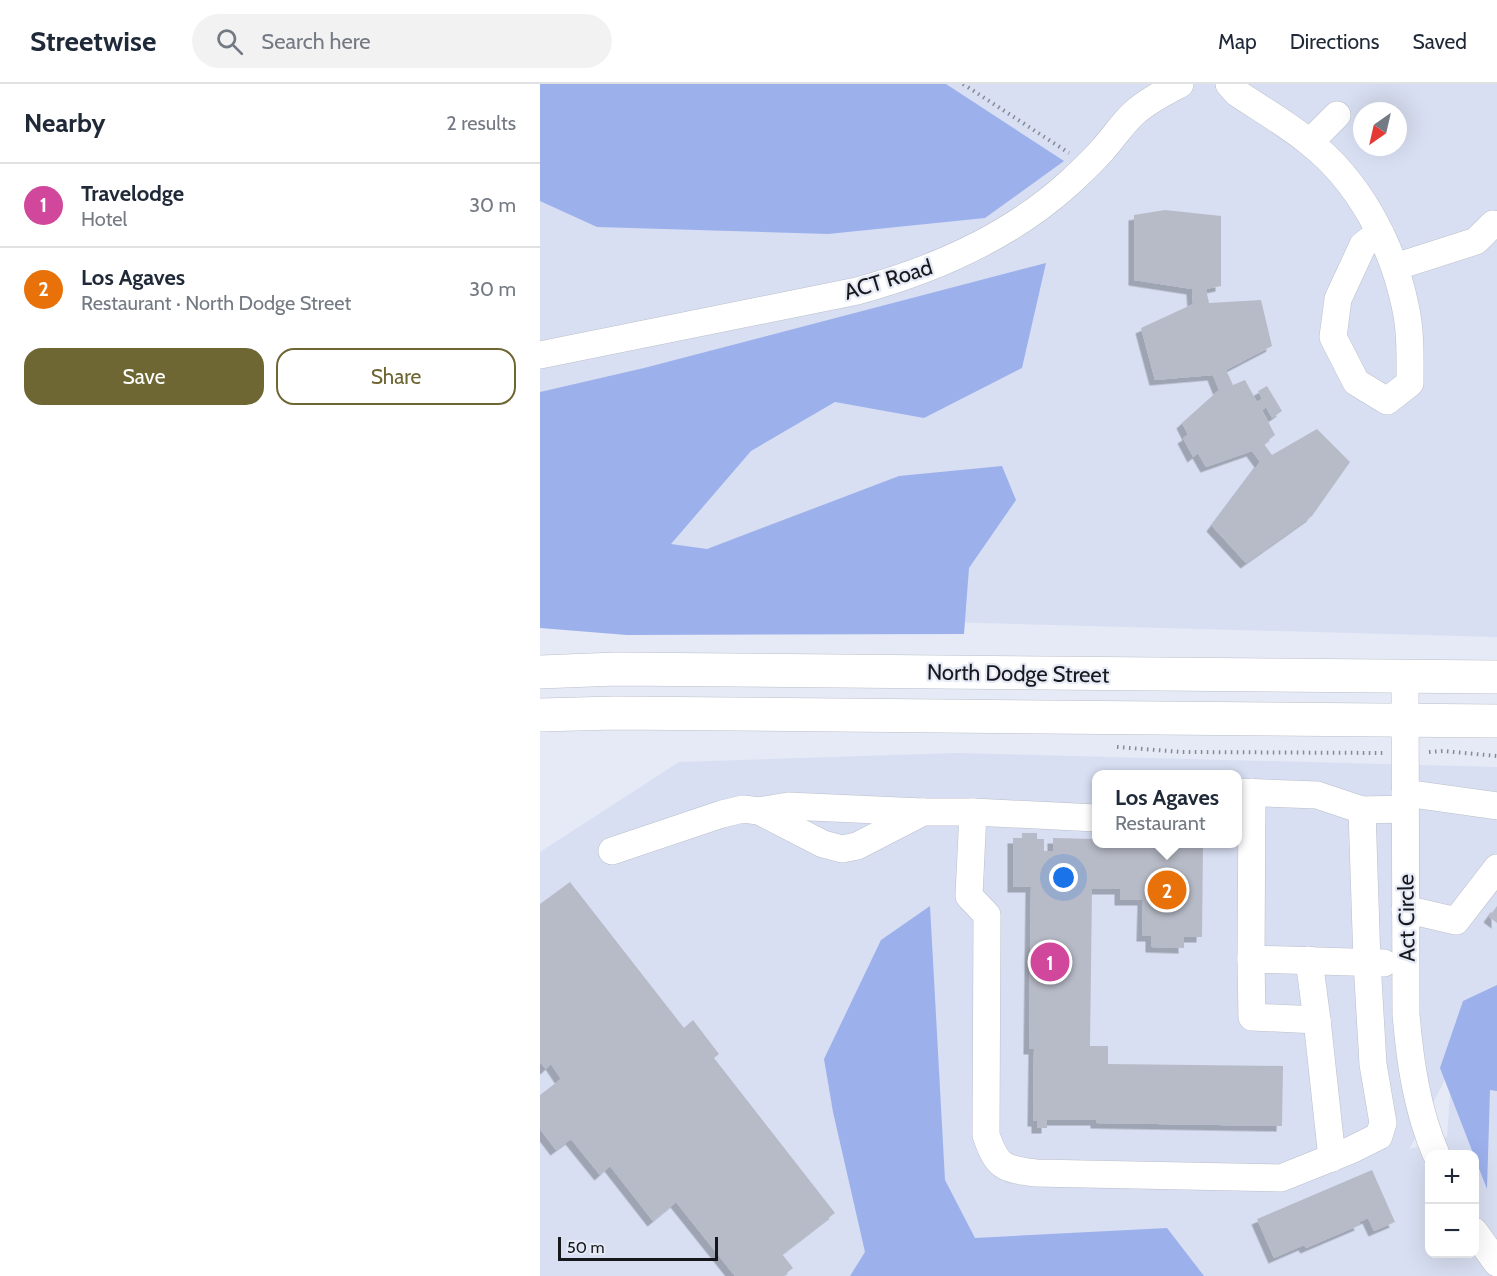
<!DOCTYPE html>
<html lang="en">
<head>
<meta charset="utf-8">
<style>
  body { margin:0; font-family:Cabin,sans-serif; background:#f2f2f3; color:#1f2937 }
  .controls { position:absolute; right:18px; bottom:18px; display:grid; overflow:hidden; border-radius:12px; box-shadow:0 6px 24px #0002 }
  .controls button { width:54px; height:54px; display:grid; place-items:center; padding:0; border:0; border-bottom:2px solid #e0e1e3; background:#fff; color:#1f2937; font:30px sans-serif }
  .compass { position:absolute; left:813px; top:18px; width:54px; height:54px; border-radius:50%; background:#fff; box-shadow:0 6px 24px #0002; rotate:214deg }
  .scale { position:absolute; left:18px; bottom:15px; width:160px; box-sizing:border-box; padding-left:6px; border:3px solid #17181c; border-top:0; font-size:16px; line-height:21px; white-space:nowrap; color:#17181c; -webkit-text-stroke:4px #e5eaf6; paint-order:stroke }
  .you { position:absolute; left:524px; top:794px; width:21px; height:21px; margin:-15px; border:4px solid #fff; border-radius:50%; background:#1a73e8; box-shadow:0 0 0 9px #1a73e833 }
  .badge { display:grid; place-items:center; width:39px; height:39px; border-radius:50%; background:#6e6734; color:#fff; font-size:20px; font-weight:700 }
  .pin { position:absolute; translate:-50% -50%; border:3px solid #fff; box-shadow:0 2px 6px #0006 }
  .popup { position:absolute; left:552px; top:686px; width:150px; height:78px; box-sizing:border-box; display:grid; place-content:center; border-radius:12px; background:#fff; filter:drop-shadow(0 2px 4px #0005); font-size:20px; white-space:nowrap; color:#747a83 }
  .popup b { font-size:22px; color:#1f2937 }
  .popup::after { content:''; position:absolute; left:50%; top:100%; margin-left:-12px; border:12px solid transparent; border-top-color:#fff }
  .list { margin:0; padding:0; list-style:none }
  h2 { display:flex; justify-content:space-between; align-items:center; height:78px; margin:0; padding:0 24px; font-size:26px }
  h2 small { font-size:20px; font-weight:400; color:#747a83 }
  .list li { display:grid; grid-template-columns:39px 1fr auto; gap:18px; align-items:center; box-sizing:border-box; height:84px; padding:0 24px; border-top:2px solid #e0e1e3 }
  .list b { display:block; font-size:22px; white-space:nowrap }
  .list p { margin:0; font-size:20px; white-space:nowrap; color:#747a83 }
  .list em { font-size:20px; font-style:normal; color:#747a83 }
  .actions { display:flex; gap:12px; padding:18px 24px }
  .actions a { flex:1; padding:14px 0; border:2px solid #6e6734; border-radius:18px; text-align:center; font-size:21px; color:#6e6734 }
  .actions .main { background:#6e6734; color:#fff }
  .icon { flex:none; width:33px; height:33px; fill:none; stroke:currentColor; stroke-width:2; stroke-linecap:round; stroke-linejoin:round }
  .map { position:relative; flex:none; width:957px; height:1192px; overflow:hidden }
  header { display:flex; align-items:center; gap:36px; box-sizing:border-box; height:84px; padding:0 30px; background:#fff; border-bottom:2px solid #e0e1e3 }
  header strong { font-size:28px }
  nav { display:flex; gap:33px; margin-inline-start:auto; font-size:21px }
  .search { width:420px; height:54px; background:#f2f2f3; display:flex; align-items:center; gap:15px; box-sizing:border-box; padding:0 21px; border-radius:33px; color:#747a83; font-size:22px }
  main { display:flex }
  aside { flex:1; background:#fff }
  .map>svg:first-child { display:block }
</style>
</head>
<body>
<header>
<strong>Streetwise</strong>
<div class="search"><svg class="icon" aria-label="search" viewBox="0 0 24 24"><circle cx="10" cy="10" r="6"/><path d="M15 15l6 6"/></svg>Search here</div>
<nav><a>Map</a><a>Directions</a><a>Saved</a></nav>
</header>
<main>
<aside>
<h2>Nearby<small>2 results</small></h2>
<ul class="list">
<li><span class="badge" style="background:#d1479c">1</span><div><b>Travelodge</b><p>Hotel</p></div><em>30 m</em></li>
<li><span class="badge" style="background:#e8710a">2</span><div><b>Los Agaves</b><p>Restaurant · North Dodge Street</p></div><em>30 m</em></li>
</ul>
<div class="actions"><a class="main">Save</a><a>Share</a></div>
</aside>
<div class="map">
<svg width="957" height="1192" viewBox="0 0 957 1192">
  <defs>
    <filter id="shadow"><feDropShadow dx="-5.5" dy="5.5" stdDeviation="0" flood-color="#0004"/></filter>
  </defs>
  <rect width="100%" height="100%" fill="#e5eaf6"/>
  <g fill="#d8dff2" fill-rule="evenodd">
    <path d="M0,0H957V553L180,532L0,524ZM822,27H858V63H822Z"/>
    <path d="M417,669L957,683V1192H0V768L139,678ZM556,690H698V760H556ZM912,982L907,1053L870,1065V1064ZM890,1070H934V1170H890Z"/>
  </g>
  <g fill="#9cb0ec">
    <path d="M0,0H406L524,77L445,134L288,150L57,143L0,117Z"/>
    <path d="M506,179L482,284L384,334L295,318L211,367L131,460L167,465L359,392L462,382L476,416L429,484L424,550L87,551L0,544V308L104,284Z"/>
    <path d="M390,822L405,1096L435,1154L627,1144L664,1192H310L325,1168L293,1028L284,975L341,856Z"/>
    <path d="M957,901V1007L950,1006L947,1105L900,984L923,917Z"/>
  </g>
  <g fill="#b7bbc7" filter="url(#shadow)">
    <path d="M625,126L681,132V202L666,205L669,219L721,216L732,262L686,286L693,301L705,296L717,318L722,315L718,307L727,302L742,327L732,334L726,323L722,326L735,351L724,360L732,371L777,345L810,378L772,432L706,479L672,442L720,378L712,367L666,383L658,369L653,373L643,354L648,351L642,339L679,306L673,291L615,296L601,244L653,220L652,205L594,196V131Z"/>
    <path d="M482,749H497V755H504V767H513V754L556,755V760H663L662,853H644V864L611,863V852H602L603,816H580V805H552L550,962H568V980L743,982L742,1042L556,1039V1036H507V1044H497V1037H493L494,965H489L491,803H473V754H482Z"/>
    <path d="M30,798L144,944L153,936L179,970L174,974L295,1129L242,1170L253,1184L243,1192H195L136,1118L113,1137L70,1082L60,1091L31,1055L16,1066L0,1045V1011L21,995L11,980L6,985L0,978V820Z"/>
    <path d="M957,822V839L949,833Z"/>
    <path d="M832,1086L855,1138L834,1147L828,1134L819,1138L820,1141L766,1164L764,1161L734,1174L717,1135Z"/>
  </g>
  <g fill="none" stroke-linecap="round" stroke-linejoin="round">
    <defs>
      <g id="minor">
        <path d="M689,0L697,9C721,25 747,40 769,58C819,97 852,160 865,221C871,247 870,273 870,299L847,317L816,298L793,253L798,215L823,161L840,148"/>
        <path d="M770,58L797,31"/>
        <path d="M855,183L936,157L953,140"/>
        <path d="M0,271L317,207C394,186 468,154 528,100C540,89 553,77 564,64C574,53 583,39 594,29C607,17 625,8 640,0"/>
        <path d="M865,593L866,930C870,978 877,1026 896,1070"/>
        <path d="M698,708L777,711L822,726L865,725"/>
        <path d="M712,708L711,875L844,879"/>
        <path d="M865,709L957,722"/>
        <path d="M219,727L248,722L382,728"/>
        <path d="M433,728L429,812L447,831L446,1051C457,1083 463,1085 496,1089L741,1094L811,1066L839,1052L843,1039L833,980L827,878L822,726"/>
        <path d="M72,767L182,730L203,725L219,727L283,760L302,765L317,762L383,728H433L556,734"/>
        <path d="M865,825L916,837L957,784"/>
        <path d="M711,875L712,933L777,936L769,876"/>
        <path d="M777,936L792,1074"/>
        <path d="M934,1147L957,1179"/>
      </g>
      <g id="major">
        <path d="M0,588L76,585L957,593"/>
        <path d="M0,631L75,629L957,637"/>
      </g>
    </defs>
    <use href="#minor" stroke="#babfca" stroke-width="28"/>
    <use href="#major" stroke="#babfca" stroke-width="34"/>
    <g stroke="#878a92" stroke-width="4" stroke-dasharray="1.5 4.5" stroke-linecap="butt">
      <path d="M423,0L529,69"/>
      <path d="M577,663L642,668L843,669"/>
      <path d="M889,668L903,667L957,672"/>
    </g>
    <use href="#minor" stroke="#fff" stroke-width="27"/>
    <use href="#major" stroke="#fff" stroke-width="33"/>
  </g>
  <g text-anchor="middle" stroke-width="4.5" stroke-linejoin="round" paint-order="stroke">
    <g font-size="22" fill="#17181c" stroke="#e5eaf6">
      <text transform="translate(348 195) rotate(-17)" y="8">ACT Road</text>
      <text transform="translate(478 589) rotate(1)" y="8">North Dodge Street</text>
      <text transform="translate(866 834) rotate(-91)" y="8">Act Circle</text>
    </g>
  </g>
</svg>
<div class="controls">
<button>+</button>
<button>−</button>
</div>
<svg class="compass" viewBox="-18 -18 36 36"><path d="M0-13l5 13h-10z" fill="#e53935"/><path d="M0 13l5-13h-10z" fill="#747a83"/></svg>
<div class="scale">50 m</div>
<div class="you"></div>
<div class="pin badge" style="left:510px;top:878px;background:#d1479c">1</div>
<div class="pin badge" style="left:627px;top:806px;background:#e8710a">2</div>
<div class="popup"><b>Los Agaves</b>Restaurant</div>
</div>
</main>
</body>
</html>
